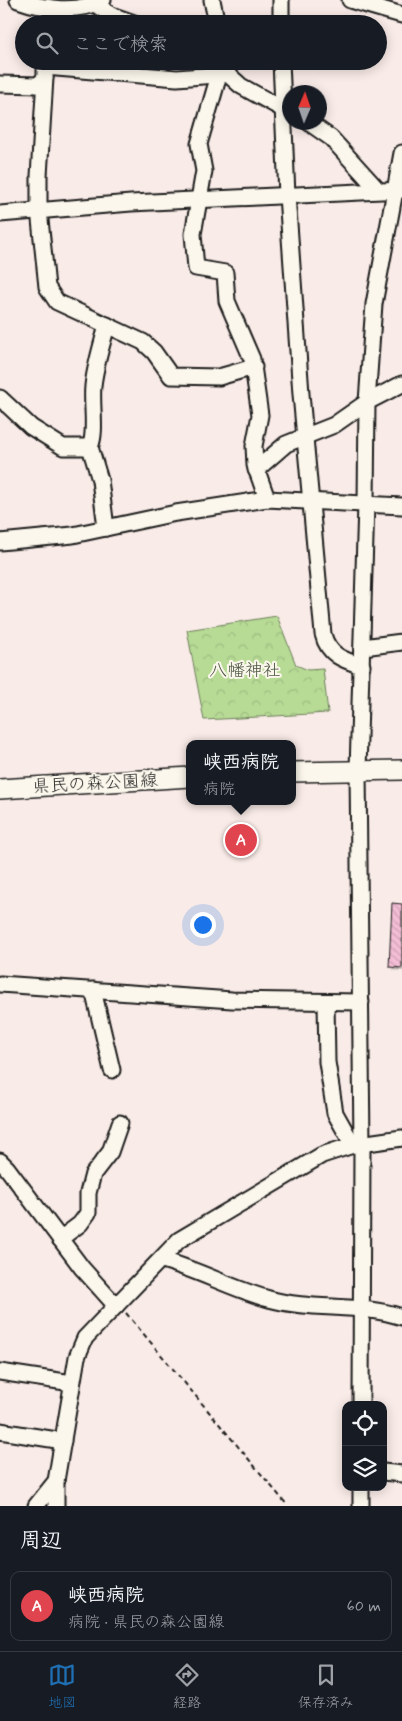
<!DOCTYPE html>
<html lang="ja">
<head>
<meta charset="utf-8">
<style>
  body { margin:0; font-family:Mynerve,"Klee One",sans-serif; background:#20242c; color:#f1f3f6 }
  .controls { position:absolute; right:15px; bottom:15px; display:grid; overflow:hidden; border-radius:10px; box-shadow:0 2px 12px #0003 }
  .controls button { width:45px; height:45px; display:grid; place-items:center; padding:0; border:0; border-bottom:1px solid #363941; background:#171b24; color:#f1f3f6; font:25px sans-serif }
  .compass { position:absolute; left:282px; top:85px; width:45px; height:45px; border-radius:50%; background:#171b24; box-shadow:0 2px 12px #0003; rotate:2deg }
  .you { position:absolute; left:202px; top:924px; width:18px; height:18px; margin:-12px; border:4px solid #fff; border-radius:50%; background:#1a73e8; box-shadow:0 0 0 8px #1a73e833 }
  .badge { display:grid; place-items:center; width:32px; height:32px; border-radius:50%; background:#1f6fb2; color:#fff; font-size:16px; font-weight:700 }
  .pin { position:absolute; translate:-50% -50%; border:2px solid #fff; box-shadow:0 1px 5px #0006 }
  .popup { position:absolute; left:186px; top:740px; width:110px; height:65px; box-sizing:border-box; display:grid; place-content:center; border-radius:10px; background:#171b24; filter:drop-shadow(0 1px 4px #0005); font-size:16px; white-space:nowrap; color:#9ea1a6 }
  .popup b { font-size:19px; color:#f1f3f6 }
  .popup::after { content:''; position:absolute; left:50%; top:100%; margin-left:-10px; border:10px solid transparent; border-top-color:#171b24 }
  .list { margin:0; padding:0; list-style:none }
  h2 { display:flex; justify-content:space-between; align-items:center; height:65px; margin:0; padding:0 20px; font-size:21px }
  h2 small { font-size:16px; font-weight:400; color:#9ea1a6 }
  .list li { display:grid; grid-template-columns:32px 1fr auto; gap:15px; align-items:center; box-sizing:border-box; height:70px; margin:0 10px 10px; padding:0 10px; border:1px solid #363941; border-radius:10px }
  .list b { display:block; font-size:19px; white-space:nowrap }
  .list p { margin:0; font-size:16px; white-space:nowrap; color:#9ea1a6 }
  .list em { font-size:16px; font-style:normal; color:#9ea1a6 }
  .icon { flex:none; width:28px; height:28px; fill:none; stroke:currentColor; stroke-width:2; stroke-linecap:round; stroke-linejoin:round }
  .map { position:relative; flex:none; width:402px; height:1506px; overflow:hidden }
  .search { position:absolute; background:#171b24; box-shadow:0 2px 12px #0003; left:15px; right:15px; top:15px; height:55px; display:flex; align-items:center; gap:12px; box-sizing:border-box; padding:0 18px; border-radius:28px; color:#9ea1a6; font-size:19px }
  .sheet { height:145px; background:#171b24 }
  nav { display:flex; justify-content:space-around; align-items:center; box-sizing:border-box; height:70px; border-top:1px solid #363941; background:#171b24; font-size:14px; color:#9ea1a6 }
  nav a { display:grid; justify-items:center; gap:2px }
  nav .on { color:#1f6fb2 }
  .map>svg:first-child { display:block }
</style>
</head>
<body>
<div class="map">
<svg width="402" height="1506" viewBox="0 0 402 1506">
  <defs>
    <pattern id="forest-crowns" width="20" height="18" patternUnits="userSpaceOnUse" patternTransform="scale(1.25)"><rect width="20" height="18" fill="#b7db95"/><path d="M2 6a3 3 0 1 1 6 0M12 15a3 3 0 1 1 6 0" fill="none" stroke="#9dbb80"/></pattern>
    <pattern id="building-back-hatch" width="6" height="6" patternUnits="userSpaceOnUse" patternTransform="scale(1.25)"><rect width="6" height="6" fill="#f3bdd5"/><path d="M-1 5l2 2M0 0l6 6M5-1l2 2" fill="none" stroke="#d0a2b6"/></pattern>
    <filter id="shadow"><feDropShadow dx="4.5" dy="2.5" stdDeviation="0" flood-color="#0004"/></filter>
  </defs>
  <rect width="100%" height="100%" fill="#f9ebe7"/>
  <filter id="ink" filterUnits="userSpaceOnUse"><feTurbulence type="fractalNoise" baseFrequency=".02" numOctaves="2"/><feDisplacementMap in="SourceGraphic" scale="10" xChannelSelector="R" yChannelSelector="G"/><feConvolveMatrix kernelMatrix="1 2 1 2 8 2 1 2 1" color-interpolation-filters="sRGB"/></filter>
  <g filter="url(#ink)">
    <path fill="url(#forest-crowns)" stroke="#6a7c58" d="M277,616L296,665L308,670L323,669L328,713L204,720L187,630Z"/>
    <path fill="url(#building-back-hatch)" stroke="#1c1c1c" filter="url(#shadow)" d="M392,903L402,904V968L389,967Z"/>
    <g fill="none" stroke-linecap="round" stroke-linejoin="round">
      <defs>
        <g id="minor">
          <path d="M18,0C43,9 78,14 103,0"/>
          <path d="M212,0L217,24"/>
          <path d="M281,0V24"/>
          <path d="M350,0L402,15"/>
          <path d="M95,4L111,15L137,24"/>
          <path d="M47,24L48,7"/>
          <path d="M213,61L241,86L288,112"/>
          <path d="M281,61L287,195L301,394L323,634C328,655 343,660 362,666"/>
          <path d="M45,67L177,78L228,74"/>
          <path d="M219,75L199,144L204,171L193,234L196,268L225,273L227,301L252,359L260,415L254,446L255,465L267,499"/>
          <path d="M45,78L39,176V210L47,287L57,302L143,342L154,352L171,376L219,377L254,367"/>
          <path d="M0,84L38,85L45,78V70"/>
          <path d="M308,122L331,138L378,190"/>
          <path d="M0,214L131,203L402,190"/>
          <path d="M0,398L31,427L63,447H90L100,480L106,528"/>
          <path d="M90,447C97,432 91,405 93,386C95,366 102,345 107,325"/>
          <path d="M256,470L286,444L334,425L367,402L402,384"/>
          <path d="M0,542L73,535L176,513L267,499L402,506"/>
          <path d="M363,647L402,642"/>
          <path d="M0,984L232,1000L361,1002"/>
          <path d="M93,990L112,1070"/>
          <path d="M326,1002L327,1062L335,1113L353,1145"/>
          <path d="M0,1161L7,1168L82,1268L116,1306"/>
          <path d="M60,1239L80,1224L88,1213V1193L93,1174L110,1152L120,1123"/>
          <path d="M162,1260C199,1270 232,1289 269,1299C312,1311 360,1303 402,1317"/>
          <path d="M0,1372L72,1383"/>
          <path d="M361,1405L362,1145L358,770L366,504L367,402L374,304L402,153"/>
          <path d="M0,1431L63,1441"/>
          <path d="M383,1472L402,1474"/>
          <path d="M36,1506L56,1481L77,1357L85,1338L179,1240L322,1155L353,1145L402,1138"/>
          <path d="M56,1506V1481"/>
          <path d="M361,1506V1487"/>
        </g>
        <g id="major">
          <path d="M292,772L402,770"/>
          <path d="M0,789L190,777"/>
        </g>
      </defs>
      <use href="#minor" stroke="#1c1c1c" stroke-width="19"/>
      <use href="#major" stroke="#1c1c1c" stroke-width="22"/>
      <path stroke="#1c1c1c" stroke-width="2" stroke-dasharray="5 4" stroke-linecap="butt" d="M126,1313L288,1506"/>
      <use href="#minor" stroke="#fbf7ec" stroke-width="15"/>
      <use href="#major" stroke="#fbf7ec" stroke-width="19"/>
    </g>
  </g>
  <g text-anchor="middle" stroke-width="4" stroke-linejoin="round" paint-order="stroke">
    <g font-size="18" fill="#4a5540" stroke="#fbf7ec">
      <text x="245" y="676">八幡神社</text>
    </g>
    <g font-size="18" fill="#1c1c1c" stroke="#fbf7ec">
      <text transform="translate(95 783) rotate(-3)" y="6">県民の森公園線</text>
    </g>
  </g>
</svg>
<div class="controls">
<button><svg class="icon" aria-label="locate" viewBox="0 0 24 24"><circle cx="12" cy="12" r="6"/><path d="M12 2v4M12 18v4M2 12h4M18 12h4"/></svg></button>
<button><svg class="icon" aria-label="layers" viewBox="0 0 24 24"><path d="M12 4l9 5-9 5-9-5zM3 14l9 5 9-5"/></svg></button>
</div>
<svg class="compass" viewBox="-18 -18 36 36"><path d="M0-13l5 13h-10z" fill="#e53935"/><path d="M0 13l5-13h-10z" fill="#9ea1a6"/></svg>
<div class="you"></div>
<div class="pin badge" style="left:241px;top:840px;background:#e0444e">A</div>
<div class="popup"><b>峡西病院</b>病院</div>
<div class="search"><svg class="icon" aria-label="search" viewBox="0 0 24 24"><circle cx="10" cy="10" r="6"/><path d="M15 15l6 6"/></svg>ここで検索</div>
</div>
<section class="sheet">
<h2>周辺<small></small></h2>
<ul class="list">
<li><span class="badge" style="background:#e0444e">A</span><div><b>峡西病院</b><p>病院 · 県民の森公園線</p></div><em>60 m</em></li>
</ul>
</section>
<nav>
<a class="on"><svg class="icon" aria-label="map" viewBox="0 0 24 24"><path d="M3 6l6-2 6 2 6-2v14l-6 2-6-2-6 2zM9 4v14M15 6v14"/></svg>地図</a>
<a><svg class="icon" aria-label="directions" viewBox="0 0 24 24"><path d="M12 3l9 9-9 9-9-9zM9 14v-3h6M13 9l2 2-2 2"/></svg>経路</a>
<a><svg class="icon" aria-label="saved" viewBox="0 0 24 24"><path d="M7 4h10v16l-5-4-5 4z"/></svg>保存済み</a>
</nav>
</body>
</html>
